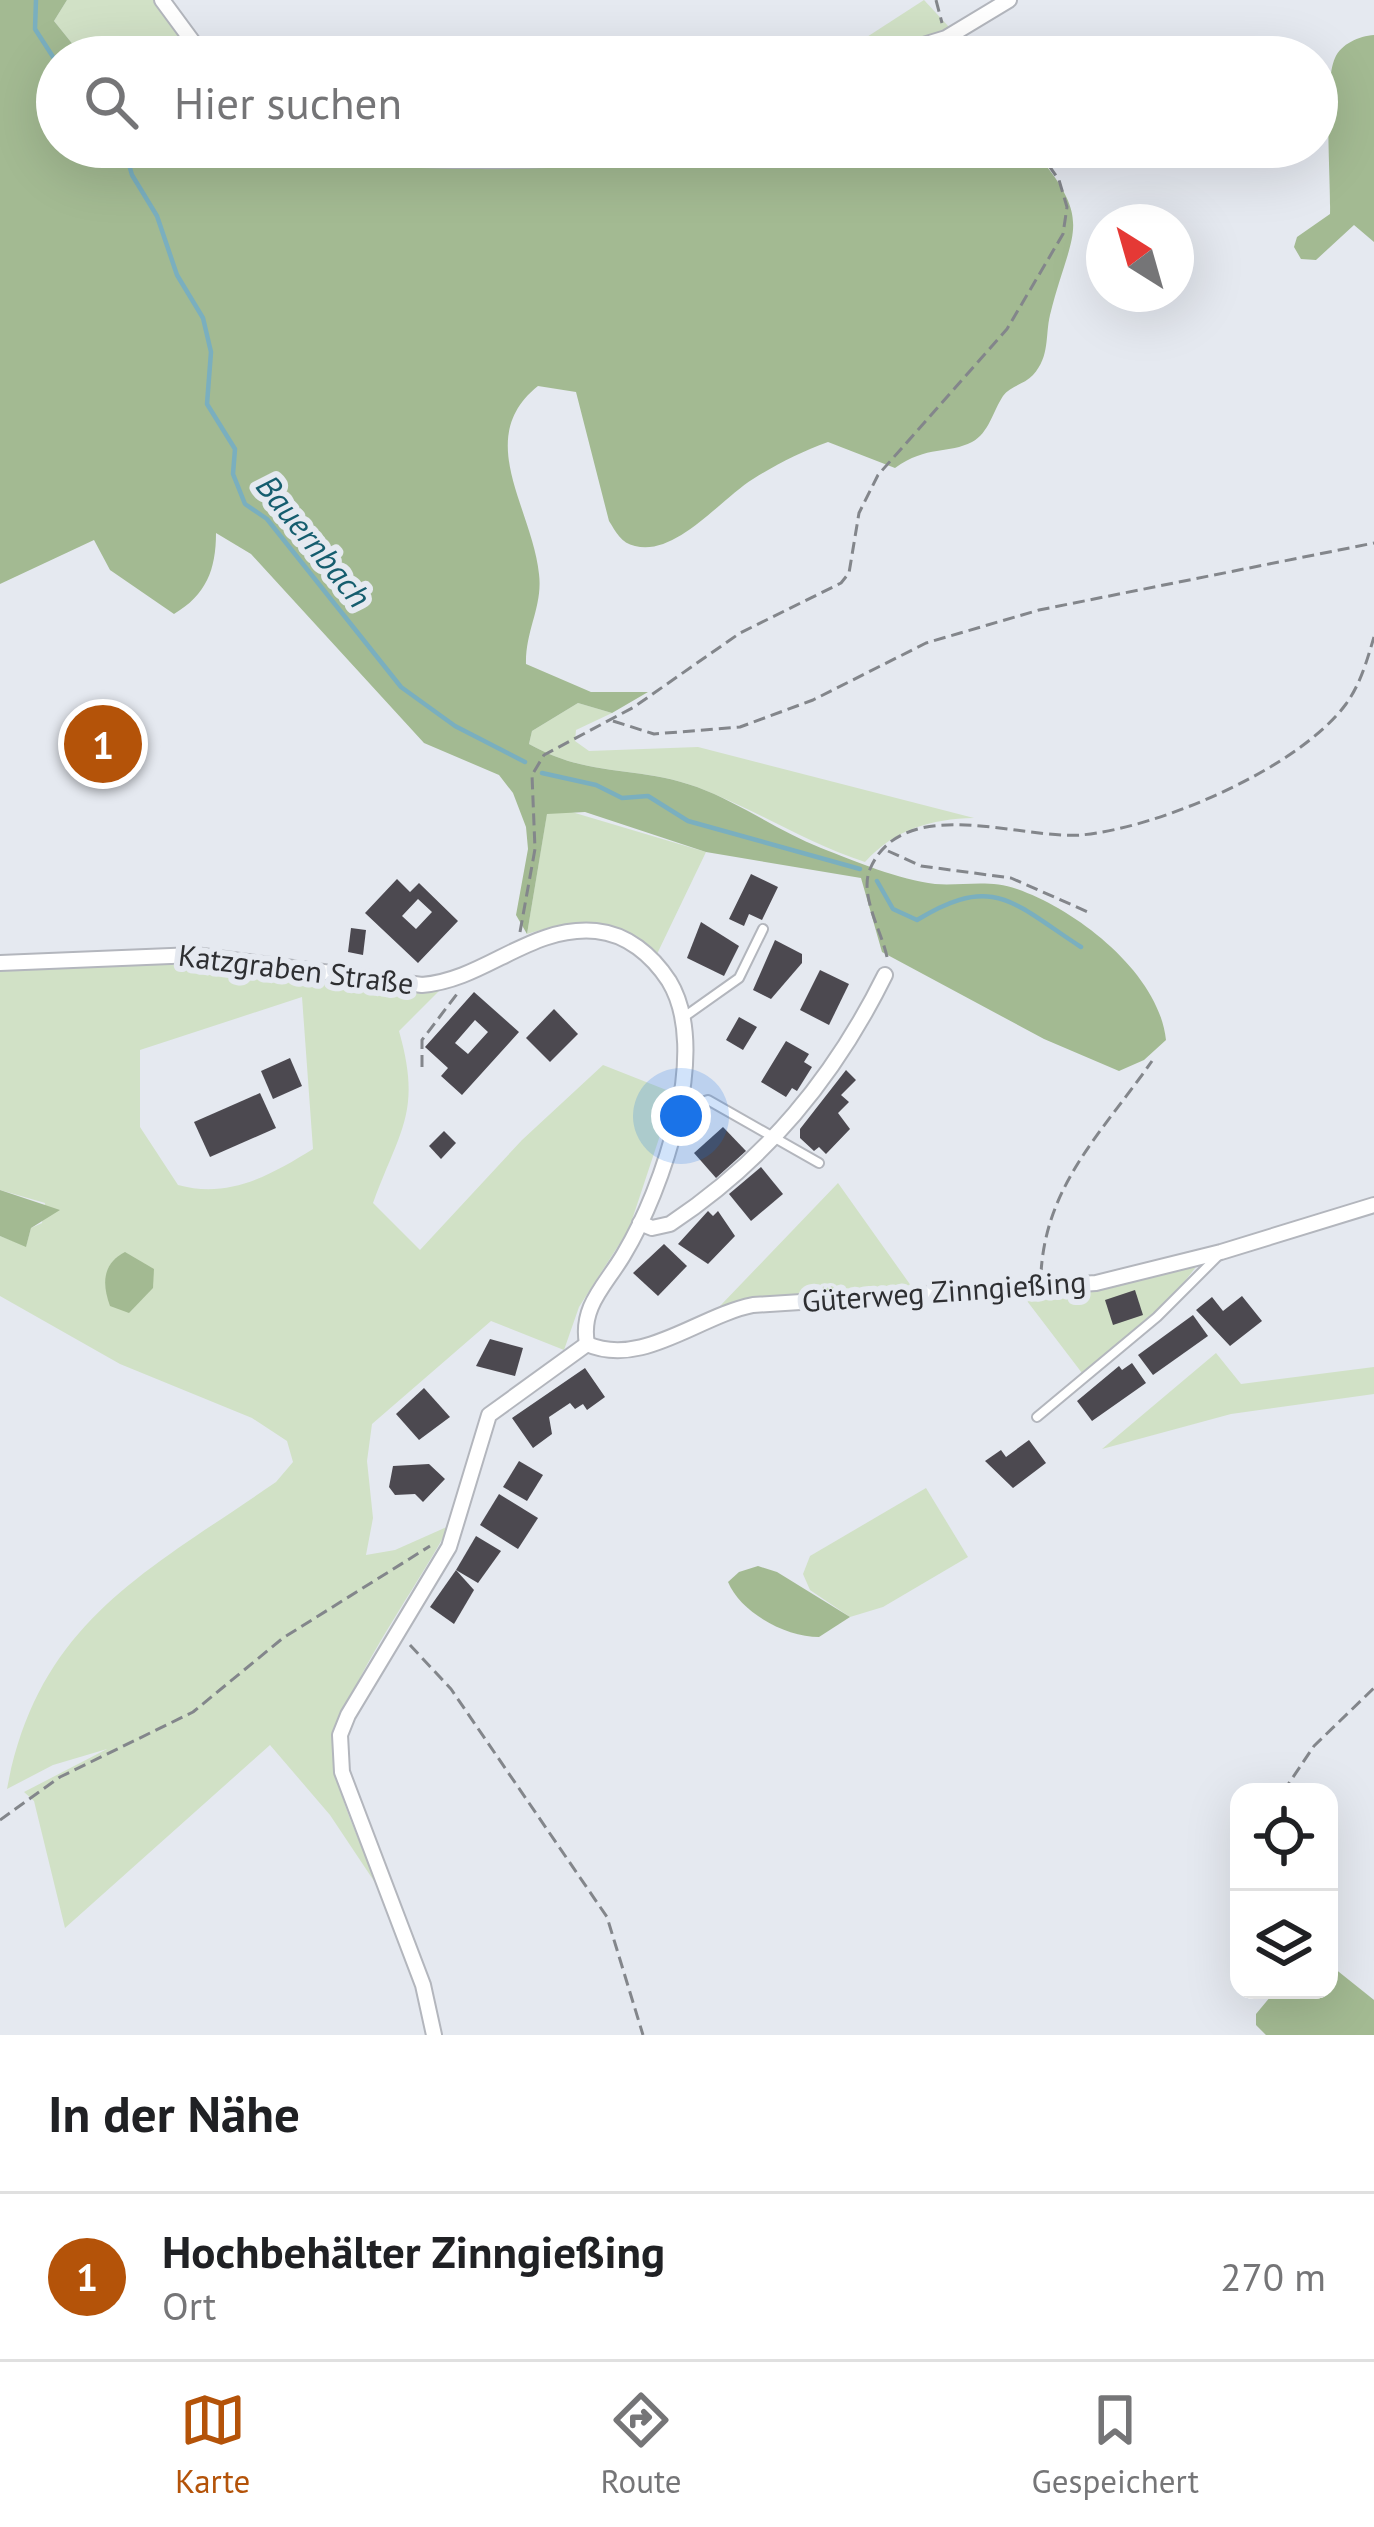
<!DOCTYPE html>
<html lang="de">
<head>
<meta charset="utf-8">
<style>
  body { margin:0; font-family:"PT Sans",sans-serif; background:#f2f2f2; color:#202124 }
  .controls { position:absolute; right:36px; bottom:36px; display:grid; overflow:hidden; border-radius:24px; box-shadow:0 12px 48px #0002 }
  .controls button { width:108px; height:108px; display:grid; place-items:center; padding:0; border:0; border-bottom:3px solid #e0e0e0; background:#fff; color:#202124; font:60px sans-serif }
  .compass { position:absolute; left:1086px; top:204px; width:108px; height:108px; border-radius:50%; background:#fff; box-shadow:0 12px 48px #0002; rotate:323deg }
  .you { position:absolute; left:681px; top:1116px; width:42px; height:42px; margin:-30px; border:9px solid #fff; border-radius:50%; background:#1a73e8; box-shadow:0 0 0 18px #1a73e833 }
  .badge { display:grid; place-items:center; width:78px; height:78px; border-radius:50%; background:#b45309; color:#fff; font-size:39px; font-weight:700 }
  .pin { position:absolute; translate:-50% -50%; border:6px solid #fff; box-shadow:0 3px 12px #0006 }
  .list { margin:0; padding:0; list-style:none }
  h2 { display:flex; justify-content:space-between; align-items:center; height:156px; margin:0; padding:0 48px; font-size:51px }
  h2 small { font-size:39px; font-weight:400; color:#757577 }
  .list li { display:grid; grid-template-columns:78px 1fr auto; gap:36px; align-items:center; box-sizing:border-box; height:168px; padding:0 48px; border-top:3px solid #e0e0e0 }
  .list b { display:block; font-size:45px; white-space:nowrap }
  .list p { margin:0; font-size:39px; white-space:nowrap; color:#757577 }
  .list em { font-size:39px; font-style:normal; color:#757577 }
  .icon { flex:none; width:66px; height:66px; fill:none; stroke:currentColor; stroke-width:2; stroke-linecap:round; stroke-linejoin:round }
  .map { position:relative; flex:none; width:1374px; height:2035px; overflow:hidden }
  .search { position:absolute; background:#fff; box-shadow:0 12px 48px #0002; left:36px; right:36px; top:36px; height:132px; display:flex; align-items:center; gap:30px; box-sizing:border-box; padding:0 42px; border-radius:66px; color:#757577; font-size:45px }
  .sheet { height:324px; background:#fff }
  nav { display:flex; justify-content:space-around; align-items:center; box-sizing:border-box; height:168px; border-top:3px solid #e0e0e0; background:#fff; font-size:33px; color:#757577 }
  nav a { display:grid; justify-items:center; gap:6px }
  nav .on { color:#b45309 }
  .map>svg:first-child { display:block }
</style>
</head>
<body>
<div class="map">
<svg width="1374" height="2035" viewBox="0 0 1374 2035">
  <rect width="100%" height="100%" fill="#e5e9f0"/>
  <g fill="#d1e1c6" fill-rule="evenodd">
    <path d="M67,0H154L196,57H83L54,21Z"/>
    <path d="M924,0L949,27L913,43L836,57Z"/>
    <path d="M578,703L612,713L576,730L575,741L589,751L698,747L974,818C931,819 895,829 865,862C806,843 755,809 697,787C637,765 589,778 529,744L532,731Z"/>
    <path d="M565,810L706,852L657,954C616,918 577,918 527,934L547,813Z"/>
    <path d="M195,960L295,970L408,992L440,990L399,1031C422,1112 400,1129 373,1203L420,1250L522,1140L603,1065L674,1093L629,1229L579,1307L564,1350L491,1321L372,1424L367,1461L373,1518L366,1555L395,1550L449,1526C422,1582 330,1703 334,1758C338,1802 364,1848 380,1890L330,1815L270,1745L65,1928L34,1801L24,1792L107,1749L53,1765L7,1789C38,1621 148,1571 276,1482L293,1462L287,1441L252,1418L120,1364L0,1296V1236L26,1246L31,1228L42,1223L45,1203L0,1190V968ZM302,997L313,1149C271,1175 229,1199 178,1185L140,1127V1050Z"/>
    <path d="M838,1183L914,1290L767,1297L720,1306Z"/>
    <path d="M1196,1267L1169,1301L1082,1373L1024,1297L1074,1294Z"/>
    <path d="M1216,1353L1241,1384L1374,1367V1394L1231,1414L1102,1449Z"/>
    <path d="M926,1488L968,1557L883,1607L850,1617L810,1590L803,1574L810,1556Z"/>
  </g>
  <g fill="#a3ba92">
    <path d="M0,0H67L54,21L83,57H57V147H298L352,164L396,166L607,165L667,147H1031C1097,224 1071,229 1050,315C1045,336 1050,356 1033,375C1025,384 1010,386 1003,396C993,411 989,433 972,442C949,454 927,445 895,468L828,442C801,452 777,464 753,479C722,498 675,557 635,546C621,543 616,532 609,521L576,392L538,386C473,438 532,507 539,574C543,606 525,631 526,664L591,692H648L612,713L578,703L532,731L529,744C589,778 636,765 697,787C740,803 778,831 821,848C854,861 900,880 935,884C963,886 989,879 1017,889C1077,910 1159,973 1166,1040L1144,1060L1119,1071L1044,1039L882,952L861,878L706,852L585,812L547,814L527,934L516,915L528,849L526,827L513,793L499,775L424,743L251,554L216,533C216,570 206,595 174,614L110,570L94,540L0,584Z"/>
    <path d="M1374,35V242L1354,225L1316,260L1301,259L1294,247L1297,237L1330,214C1331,180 1323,84 1335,58C1341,44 1359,36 1374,35Z"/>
    <path d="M0,1190L60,1210L31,1228L26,1247L0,1236Z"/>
    <path d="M125,1252L154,1269L153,1288L129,1313L110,1306C102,1284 102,1264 125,1252Z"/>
    <path d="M758,1566L777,1572L850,1617L819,1637C786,1637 741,1613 728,1582L739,1572Z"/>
    <path d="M1329,1964L1374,2000V2035H1266L1256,2025V2014L1276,1990H1329Z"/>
  </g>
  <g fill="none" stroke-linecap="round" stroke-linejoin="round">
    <g stroke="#7aafbf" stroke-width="4.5">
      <path d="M36,0L35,29L57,63"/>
      <path d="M124,147L132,175L157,216L177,275L203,318L211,352L207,404L235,449L233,474L245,504L267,519L401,687L455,726L525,762"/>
      <path d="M542,773L596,785L622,798L648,796L688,821L860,869"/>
      <path d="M877,881L893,909L917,920C994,873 1013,903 1081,947"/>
    </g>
  </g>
  <g fill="#4c4950" fill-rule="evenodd">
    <path d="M125,706L147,742L82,782L60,747Z"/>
    <path d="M751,874L778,887L762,920L749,914L744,926L729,919Z"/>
    <path d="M397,879L410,892L419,883L458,921L418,963L365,913ZM418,899L432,912L416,929L402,916Z"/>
    <path d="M701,922L739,946L724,976L687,958Z"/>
    <path d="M351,928L366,930L363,955L348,952Z"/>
    <path d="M775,940L802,954V963L771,999L753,990Z"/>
    <path d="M820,970L849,984L829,1025L800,1010Z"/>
    <path d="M474,992L519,1032L462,1095L441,1076L448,1068L425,1047ZM475,1020L488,1032L468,1054L455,1043Z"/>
    <path d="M554,1009L578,1034L550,1062L526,1038Z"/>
    <path d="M739,1017L757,1027L743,1050L726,1040Z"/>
    <path d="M786,1041L809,1054L804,1062L812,1067L797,1091L792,1088L786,1097L761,1082Z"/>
    <path d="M290,1058L302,1086L273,1099L261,1071Z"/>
    <path d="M846,1070L856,1080L841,1095L849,1102L838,1113L850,1129L826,1154L819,1147L814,1151L800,1138V1129Z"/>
    <path d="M260,1093L276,1128L210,1157L194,1122Z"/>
    <path d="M723,1127L746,1151L716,1178L694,1153Z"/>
    <path d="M444,1131L456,1143L441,1159L429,1146Z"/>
    <path d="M761,1167L783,1194L751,1221L729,1194Z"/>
    <path d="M708,1211L713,1216L718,1211L735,1236L708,1264L678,1244Z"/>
    <path d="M664,1244L687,1266L658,1296L633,1273Z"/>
    <path d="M1135,1290L1143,1315L1113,1325L1105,1300Z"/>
    <path d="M1242,1296L1262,1321L1230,1346L1196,1310L1212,1297L1223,1311Z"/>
    <path d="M1193,1315L1208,1336L1153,1375L1138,1355Z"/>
    <path d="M490,1339L523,1348L515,1376L476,1366Z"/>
    <path d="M1132,1363L1146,1383L1092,1421L1077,1401L1119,1366L1122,1370Z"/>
    <path d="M585,1368L605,1397L587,1410L583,1404L575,1409L570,1403L549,1417L552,1434L533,1448L512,1418Z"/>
    <path d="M424,1388L450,1417L419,1440L396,1414Z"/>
    <path d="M1029,1440L1046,1463L1013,1488L985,1461L1001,1450L1006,1457Z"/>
    <path d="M519,1461L543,1475L527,1501L503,1487Z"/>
    <path d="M429,1464L445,1479L423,1502L415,1494L395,1495L389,1487L393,1466Z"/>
    <path d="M499,1494L538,1518L518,1549L480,1525Z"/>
    <path d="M476,1536L501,1551L478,1583L456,1570Z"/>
    <path d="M456,1570L474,1590L454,1624L430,1607Z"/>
  </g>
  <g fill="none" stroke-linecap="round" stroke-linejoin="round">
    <defs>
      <g id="lane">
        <path d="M684,1017L739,978L763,929"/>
        <path d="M679,1109L708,1100L819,1163"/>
        <path d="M1037,1417L1157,1317L1220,1254"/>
      </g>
      <g id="street">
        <path d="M162,0L204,57"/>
        <path d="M884,57L946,38L1009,0"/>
        <path d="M314,147C361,164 602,165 649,147"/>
        <path d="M0,963L195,955L422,985C485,980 530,925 596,931C627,934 652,955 669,981C711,1050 663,1189 624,1254C606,1285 580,1306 587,1344"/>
        <path d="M640,1223L652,1228L670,1224C766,1160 834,1078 885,975"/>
        <path d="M587,1344C642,1368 698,1316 753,1305L1096,1283L1221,1252L1374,1205"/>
        <path d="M434,2035L423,1985L342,1772L340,1735L348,1715L449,1547L489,1415L587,1344"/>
      </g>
    </defs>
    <use href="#lane" stroke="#b3b6bd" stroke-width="12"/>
    <use href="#street" stroke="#b3b6bd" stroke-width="18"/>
    <g stroke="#83868b" stroke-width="3" stroke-dasharray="12 6" stroke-linecap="butt">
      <path d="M936,0L942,23"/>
      <path d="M613,721L654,734L740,727L813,700L926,643L1039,610L1374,543"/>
      <path d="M888,851L921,866L1011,878L1088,912"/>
      <path d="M520,932L535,849L532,775L544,755L634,707L740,633L841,583L849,573L859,513L878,475L1007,329L1063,234L1067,207L1059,180L1036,147"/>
      <path d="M887,957C882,932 859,895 870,869C903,792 1022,840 1081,835C1159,828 1299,768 1346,704C1361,683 1367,660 1374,637"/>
      <path d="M422,1067V1040L457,994"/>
      <path d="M1041,1273C1046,1184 1104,1130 1152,1061"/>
      <path d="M410,1645L451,1689L607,1917L643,2035"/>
      <path d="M1283,1792L1314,1746L1374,1688"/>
      <path d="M0,1820L60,1777L193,1712L283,1638L430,1546"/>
    </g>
    <use href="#lane" stroke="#fff" stroke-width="8"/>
    <use href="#street" stroke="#fff" stroke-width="14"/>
  </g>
  <g text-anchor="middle" stroke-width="12" stroke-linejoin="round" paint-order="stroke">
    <g font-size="30" fill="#2e2f32" stroke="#e5e9f0">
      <text transform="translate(296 970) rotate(7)" y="10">Katzgraben Straße</text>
      <text transform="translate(944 1292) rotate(-4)" y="10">Güterweg Zinngießing</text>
    </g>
    <g font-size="33" font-style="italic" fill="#155d6e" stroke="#e5e9f0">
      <text transform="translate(314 541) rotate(51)" y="12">Bauernbach</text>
    </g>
  </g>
</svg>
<div class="controls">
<button><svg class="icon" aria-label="locate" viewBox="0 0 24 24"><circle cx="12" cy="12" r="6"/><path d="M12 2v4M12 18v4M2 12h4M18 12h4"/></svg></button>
<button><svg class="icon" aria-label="layers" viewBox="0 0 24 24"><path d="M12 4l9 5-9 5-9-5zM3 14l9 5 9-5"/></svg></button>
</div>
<svg class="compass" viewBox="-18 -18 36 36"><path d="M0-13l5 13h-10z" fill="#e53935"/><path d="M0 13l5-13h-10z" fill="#757577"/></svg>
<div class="you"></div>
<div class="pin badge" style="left:103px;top:744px">1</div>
<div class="search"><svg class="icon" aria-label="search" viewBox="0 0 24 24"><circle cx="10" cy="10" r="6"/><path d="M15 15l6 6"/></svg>Hier suchen</div>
</div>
<section class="sheet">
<h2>In der Nähe<small></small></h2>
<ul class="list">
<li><span class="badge">1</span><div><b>Hochbehälter Zinngießing</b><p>Ort</p></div><em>270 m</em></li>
</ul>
</section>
<nav>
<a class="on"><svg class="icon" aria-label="map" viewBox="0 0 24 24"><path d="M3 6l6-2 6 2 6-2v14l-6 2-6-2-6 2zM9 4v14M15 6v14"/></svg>Karte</a>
<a><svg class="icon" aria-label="directions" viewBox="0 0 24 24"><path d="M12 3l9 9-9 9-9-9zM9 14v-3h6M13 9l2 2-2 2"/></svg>Route</a>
<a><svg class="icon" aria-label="saved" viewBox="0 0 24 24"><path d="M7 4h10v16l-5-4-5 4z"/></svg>Gespeichert</a>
</nav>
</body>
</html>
